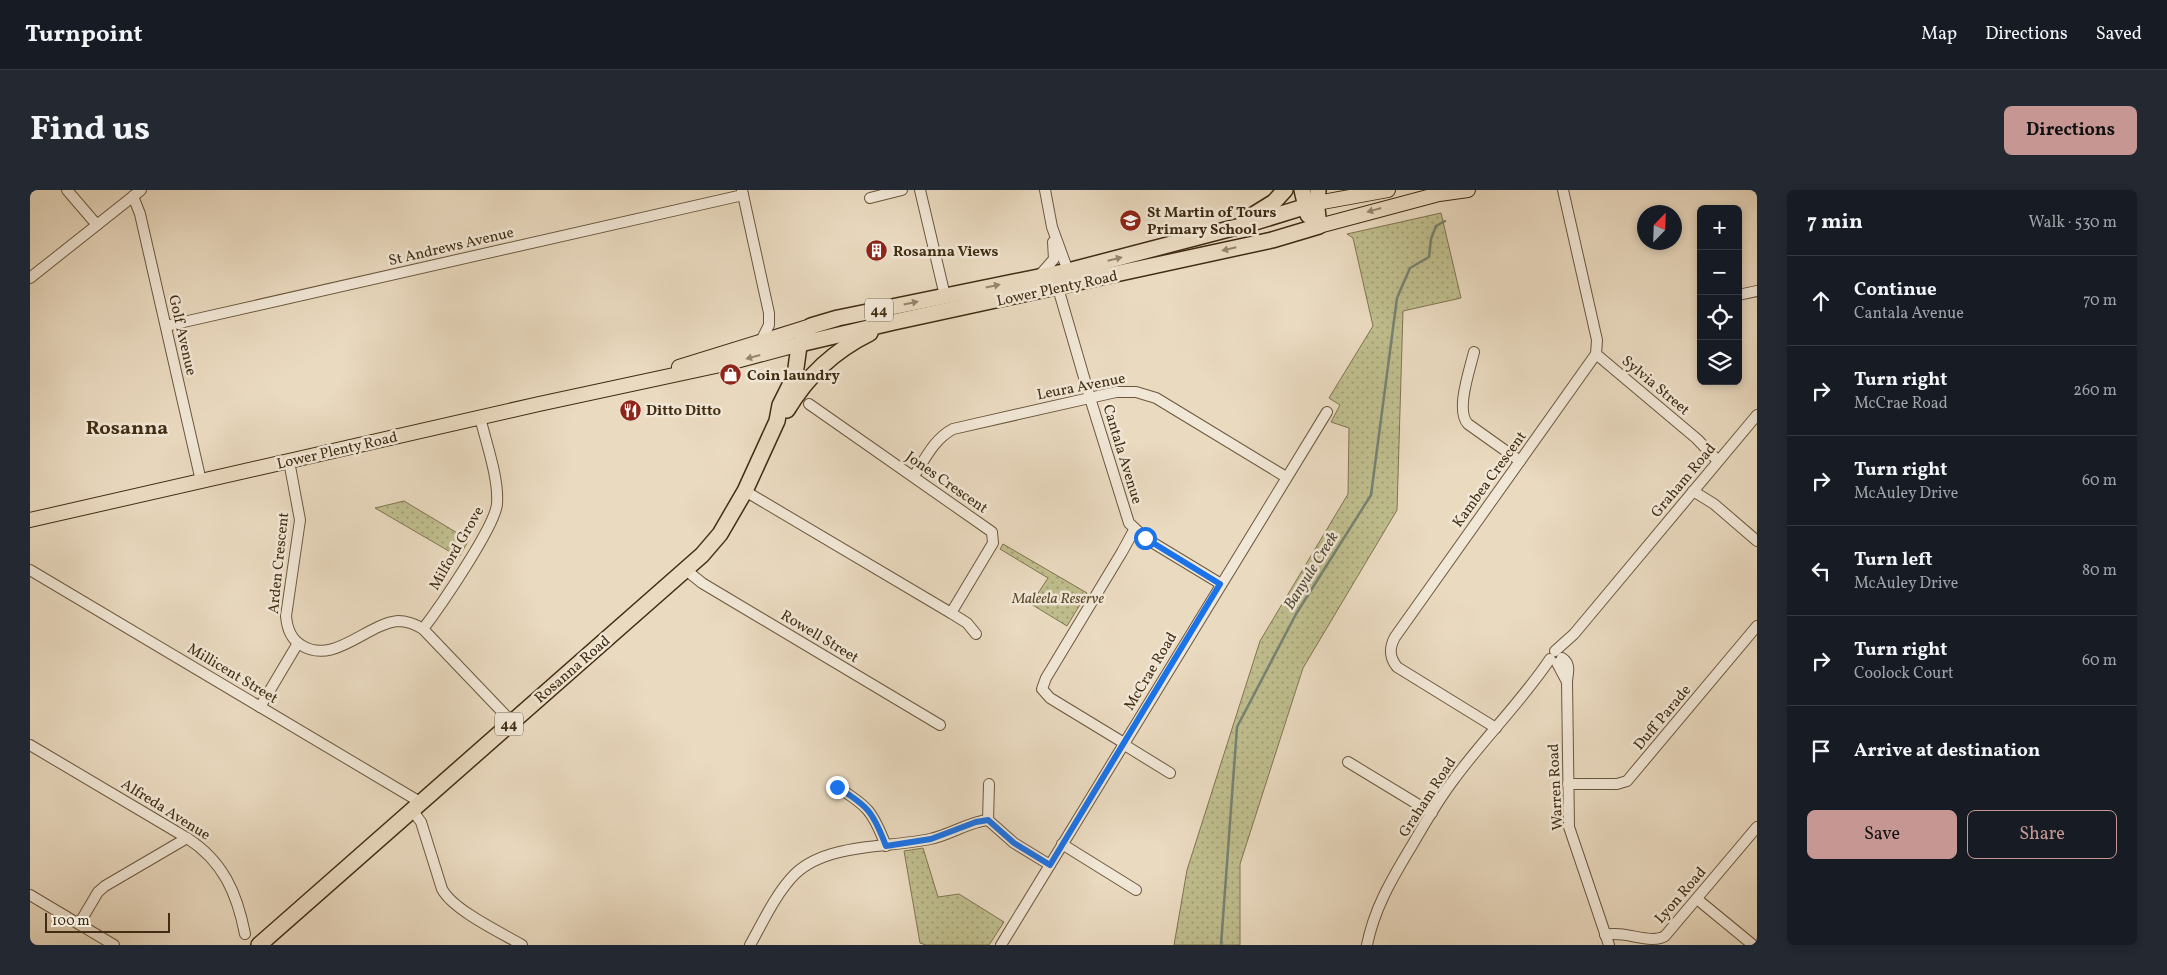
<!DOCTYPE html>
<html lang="en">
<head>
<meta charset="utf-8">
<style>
  body { margin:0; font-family:Vollkorn,serif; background:#242831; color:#f1f3f6 }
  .controls { position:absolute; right:15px; top:15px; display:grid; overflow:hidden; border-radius:8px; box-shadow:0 2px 8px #0003 }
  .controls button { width:45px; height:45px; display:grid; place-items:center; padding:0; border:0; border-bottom:1px solid #363941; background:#171b24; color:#f1f3f6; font:25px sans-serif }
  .compass { position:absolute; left:1607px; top:15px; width:45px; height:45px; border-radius:50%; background:#171b24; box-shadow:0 2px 8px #0003; rotate:23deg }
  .scale { position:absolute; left:15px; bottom:12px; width:125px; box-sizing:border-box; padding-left:5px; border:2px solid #412d13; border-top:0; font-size:14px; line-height:18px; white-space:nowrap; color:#412d13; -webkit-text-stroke:4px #f1e7d6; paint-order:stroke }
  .stop { position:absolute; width:15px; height:15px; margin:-11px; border:4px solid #1a73e8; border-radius:50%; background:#fff }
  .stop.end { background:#1a73e8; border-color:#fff; box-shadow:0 1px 5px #0008 }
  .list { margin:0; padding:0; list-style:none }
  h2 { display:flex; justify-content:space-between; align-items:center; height:65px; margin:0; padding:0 20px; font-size:21px }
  h2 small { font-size:16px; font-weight:400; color:#9ea1a6 }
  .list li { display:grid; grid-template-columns:32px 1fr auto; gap:15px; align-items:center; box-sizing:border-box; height:90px; padding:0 20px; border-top:1px solid #363941 }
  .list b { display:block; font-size:19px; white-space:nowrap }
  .list p { margin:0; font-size:16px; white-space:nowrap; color:#9ea1a6 }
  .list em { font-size:16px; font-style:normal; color:#9ea1a6 }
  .actions { display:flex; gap:10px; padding:15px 20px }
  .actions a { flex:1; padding:11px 0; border:1px solid #c59692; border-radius:8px; text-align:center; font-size:18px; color:#c59692 }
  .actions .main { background:#c59692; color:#111 }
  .icon { flex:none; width:28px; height:28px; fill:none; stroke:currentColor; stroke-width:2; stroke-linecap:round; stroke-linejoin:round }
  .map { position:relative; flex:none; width:1727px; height:755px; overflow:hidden; border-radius:8px }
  header { display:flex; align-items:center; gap:30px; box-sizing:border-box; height:70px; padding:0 25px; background:#171b24; border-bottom:1px solid #363941 }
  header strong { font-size:24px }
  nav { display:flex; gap:28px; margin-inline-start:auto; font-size:18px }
  .intro { display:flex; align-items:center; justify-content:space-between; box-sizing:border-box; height:120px; padding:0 30px }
  h1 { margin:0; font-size:35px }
  .button { padding:12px 22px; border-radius:8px; background:#c59692; color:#111; font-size:18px; font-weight:700 }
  main { display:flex; gap:30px; padding:0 30px }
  aside { flex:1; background:#171b24; border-radius:8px; box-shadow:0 2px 8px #0003 }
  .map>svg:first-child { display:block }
</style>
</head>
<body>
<header>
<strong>Turnpoint</strong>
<nav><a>Map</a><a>Directions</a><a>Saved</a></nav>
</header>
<div class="intro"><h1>Find us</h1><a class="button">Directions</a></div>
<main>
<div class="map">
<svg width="1727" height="755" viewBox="0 0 1727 755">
  <defs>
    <pattern id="park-dots" width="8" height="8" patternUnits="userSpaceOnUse" patternTransform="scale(1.25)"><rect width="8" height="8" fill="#bfbd8d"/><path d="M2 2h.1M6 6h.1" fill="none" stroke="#9d9a72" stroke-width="1.8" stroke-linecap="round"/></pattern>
  </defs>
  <rect width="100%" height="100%" fill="#eadac0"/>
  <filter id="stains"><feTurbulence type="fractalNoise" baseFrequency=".004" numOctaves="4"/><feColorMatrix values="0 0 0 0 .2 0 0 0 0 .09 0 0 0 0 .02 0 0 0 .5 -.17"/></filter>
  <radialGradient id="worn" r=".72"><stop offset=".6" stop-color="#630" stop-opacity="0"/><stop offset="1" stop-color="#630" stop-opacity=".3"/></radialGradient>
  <g fill="url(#park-dots)" stroke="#807550">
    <path d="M1411,23L1431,108L1373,121L1367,320L1273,478L1210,674V755H1144L1157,680L1230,451L1318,304L1319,238L1301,232L1310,215L1299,208L1343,136L1323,48L1317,44Z"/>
    <path d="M374,311L439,350L429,367L345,318Z"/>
    <path d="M973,354L1057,403L1037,436L1001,414L1018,388L970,359Z"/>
    <path d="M893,658L908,707L929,704L974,732L959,755H896L890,753L874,661Z"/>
  </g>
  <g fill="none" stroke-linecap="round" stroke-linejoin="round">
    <path stroke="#758272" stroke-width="2.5" d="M1191,755L1207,537L1266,424L1341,305L1367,108L1380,78L1399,67L1401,49L1406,36L1415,31"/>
    <defs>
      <g id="minor">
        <path d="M37,0L67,35"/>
        <path d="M712,0L739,123V135L731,151"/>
        <path d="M890,0L915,106"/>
        <path d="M1015,0L1022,37L1038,81"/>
        <path d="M103,6L110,24L171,291"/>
        <path d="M840,8L872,0"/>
        <path d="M1009,86L1024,69L1023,52"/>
        <path d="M0,88L111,0"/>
        <path d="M1028,98L1060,208L1099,333L1115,348L1191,394"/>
        <path d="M1708,105L1727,101"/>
        <path d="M136,136L713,5"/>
        <path d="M1444,162C1440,179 1425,221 1438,234L1490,271"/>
        <path d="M1566,164L1667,249L1688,271"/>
        <path d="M259,271L270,330L256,426C257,438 261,449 271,455C304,476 336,434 368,431C378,431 385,434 393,439L482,532"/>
        <path d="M884,286C895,269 904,249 923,239L1086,202H1106L1126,208L1256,287"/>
        <path d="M715,301L921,423L963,353L962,342L779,214"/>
        <path d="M1663,301L1684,314L1727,351"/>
        <path d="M0,380L390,612"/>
        <path d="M656,380L672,393L910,535"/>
        <path d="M921,423L937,433L946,444"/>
        <path d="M393,439C409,418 465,337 467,314C469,288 456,253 450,227"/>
        <path d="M1525,461L1544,444L1727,225"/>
        <path d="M1532,468C1541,474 1538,482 1537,491L1539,637L1579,755"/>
        <path d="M1527,473L1536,490"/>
        <path d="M230,517L268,453"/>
        <path d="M1466,538L1367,477C1359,467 1359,458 1365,447L1566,164L1567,150L1533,0"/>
        <path d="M1094,553L1020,508L1012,499L1016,488L1092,362L1104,340"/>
        <path d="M1093,554L1140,583"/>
        <path d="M0,555L157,648C193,671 207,703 215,744"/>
        <path d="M1318,572L1402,623"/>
        <path d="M1538,594H1587L1597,591L1727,436"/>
        <path d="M807,597C838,616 843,622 856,656"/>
        <path d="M382,620L391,632L412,699C423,720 470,742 492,755"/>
        <path d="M958,630L959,594"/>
        <path d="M1032,654L1106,700"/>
        <path d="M0,705L84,755"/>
        <path d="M1667,709L1723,755"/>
        <path d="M49,734L68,702L75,696L157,648"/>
        <path d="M1575,745C1594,740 1621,755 1635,746L1727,637"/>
        <path d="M720,755C733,732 746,703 765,684C797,653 858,658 900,649C920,645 938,632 958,630L984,653L1020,675"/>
        <path d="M971,755L1297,222"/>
        <path d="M1337,755C1344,720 1360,692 1378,662C1393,637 1407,611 1425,588C1455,547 1492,511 1520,469"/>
      </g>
      <g id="major">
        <path d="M1287,13L1358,0"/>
        <path d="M1289,36L1409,4L1438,0"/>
        <path d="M649,177L781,136"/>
        <path d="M0,330L509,214L695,174L770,154"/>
      </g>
      <g id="highway">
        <path d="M1272,0L1278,25"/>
        <path d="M1215,30L1244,12L1255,0"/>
        <path d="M770,154L864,132L1242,50L1289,36L1287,19L1288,0"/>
        <path d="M757,220C778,185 804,161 840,143"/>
        <path d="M229,755L672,365L690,344L715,301L747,231L750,215L765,185L769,156L781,136L808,128L1038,81L1222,33L1287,13"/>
      </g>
    </defs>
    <use href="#minor" stroke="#6b583e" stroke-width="12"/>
    <use href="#major" stroke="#412d13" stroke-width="16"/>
    <use href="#highway" stroke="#412d13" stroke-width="18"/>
    <use href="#minor" stroke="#f1e7d6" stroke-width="10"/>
    <use href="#major" stroke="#eadac0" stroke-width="14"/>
    <use href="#highway" stroke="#eadac0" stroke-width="15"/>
  </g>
  <defs><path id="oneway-solid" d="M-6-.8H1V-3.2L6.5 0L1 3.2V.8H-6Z" transform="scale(1.25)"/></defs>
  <g fill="#96846a">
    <use href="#oneway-solid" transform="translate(1344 20) rotate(164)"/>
    <use href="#oneway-solid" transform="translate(1199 59) rotate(167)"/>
    <use href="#oneway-solid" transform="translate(1085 69) rotate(-14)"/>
    <use href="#oneway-solid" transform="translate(963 96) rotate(-12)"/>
    <use href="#oneway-solid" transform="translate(881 113) rotate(-12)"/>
    <use href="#oneway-solid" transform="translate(723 167) rotate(165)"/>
  </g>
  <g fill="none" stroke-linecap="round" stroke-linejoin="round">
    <path stroke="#1a73e8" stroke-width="6" d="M807,597C838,616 843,622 856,656L901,649L946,632L958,630L984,653L1020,675L1190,394L1115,348"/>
  </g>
  <defs>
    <symbol id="school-disc" viewBox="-11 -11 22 22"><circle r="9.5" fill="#8f2418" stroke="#f1e7d6"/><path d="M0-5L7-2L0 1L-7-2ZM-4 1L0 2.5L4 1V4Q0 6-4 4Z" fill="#fff"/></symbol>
    <symbol id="building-disc" viewBox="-11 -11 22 22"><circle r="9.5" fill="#8f2418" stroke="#f1e7d6"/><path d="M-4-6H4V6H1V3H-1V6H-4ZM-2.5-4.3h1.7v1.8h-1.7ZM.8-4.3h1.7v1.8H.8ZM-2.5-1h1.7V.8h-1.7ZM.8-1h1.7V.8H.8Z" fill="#fff"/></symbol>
    <symbol id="shop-disc" viewBox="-11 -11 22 22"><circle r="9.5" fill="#8f2418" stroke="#f1e7d6"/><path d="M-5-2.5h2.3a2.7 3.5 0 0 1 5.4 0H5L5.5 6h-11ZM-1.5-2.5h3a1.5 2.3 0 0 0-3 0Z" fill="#fff"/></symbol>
    <symbol id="restaurant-disc" viewBox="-11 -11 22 22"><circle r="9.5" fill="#8f2418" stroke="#f1e7d6"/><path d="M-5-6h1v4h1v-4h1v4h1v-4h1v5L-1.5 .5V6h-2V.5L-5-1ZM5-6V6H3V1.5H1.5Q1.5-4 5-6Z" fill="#fff"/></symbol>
  </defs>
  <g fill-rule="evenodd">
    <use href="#school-disc" x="1088" y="18" width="25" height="25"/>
    <use href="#building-disc" x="834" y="48" width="25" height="25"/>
    <use href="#shop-disc" x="688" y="172" width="25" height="25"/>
    <use href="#restaurant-disc" x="588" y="208" width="25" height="25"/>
  </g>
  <g text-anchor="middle" stroke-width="5" stroke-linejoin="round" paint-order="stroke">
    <g fill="#f1e7d6" stroke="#76654e" stroke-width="1">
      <rect x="835" y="108.5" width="28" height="23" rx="4"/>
      <rect x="465" y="522.5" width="28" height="23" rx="4"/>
    </g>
    <g font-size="14" font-weight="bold" fill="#412d13">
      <text x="849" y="125">44</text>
      <text x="479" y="539">44</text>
    </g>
    <g font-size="15" font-weight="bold" fill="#412d13" stroke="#f1e7d6" text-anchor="start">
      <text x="1117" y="27">St Martin of Tours<tspan x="1117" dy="17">Primary School</tspan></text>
      <text x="863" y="66">Rosanna Views</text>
      <text x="717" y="190">Coin laundry</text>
      <text x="616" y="225">Ditto Ditto</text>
    </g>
    <g font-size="15" fill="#412d13" stroke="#f1e7d6">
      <text transform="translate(421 56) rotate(-13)" y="5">St Andrews Avenue</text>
      <text transform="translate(1027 98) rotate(-12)" y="5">Lower Plenty Road</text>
      <text transform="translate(153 145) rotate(77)" y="5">Golf Avenue</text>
      <text transform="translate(1626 195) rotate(40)" y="5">Sylvia Street</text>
      <text transform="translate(1051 196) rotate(-11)" y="5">Leura Avenue</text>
      <text transform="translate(307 260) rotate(-13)" y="5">Lower Plenty Road</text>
      <text transform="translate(1093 264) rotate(73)" y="5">Cantala Avenue</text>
      <text transform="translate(1459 289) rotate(-54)" y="5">Kambea Crescent</text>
      <text transform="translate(1653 290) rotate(-50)" y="5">Graham Road</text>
      <text transform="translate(917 292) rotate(35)" y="5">Jones Crescent</text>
      <text transform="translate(426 358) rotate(-60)" y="5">Milford Grove</text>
      <text transform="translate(248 373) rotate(-84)" y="5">Arden Crescent</text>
      <text transform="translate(790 446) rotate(31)" y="5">Rowell Street</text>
      <text transform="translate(542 479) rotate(-41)" y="5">Rosanna Road</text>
      <text transform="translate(1120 481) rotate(-59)" y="5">McCrae Road</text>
      <text transform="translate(203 483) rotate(31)" y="5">Millicent Street</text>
      <text transform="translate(1632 527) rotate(-50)" y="5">Duff Parade</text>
      <text transform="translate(1525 597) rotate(-93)" y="5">Warren Road</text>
      <text transform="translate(1397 607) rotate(-57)" y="5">Graham Road</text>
      <text transform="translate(136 619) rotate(32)" y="5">Alfreda Avenue</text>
      <text transform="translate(1650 705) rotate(-49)" y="5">Lyon Road</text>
    </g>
    <g font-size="15" font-style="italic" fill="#5a4a2b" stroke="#f1e7d6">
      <text x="1028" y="413">Maleela Reserve</text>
    </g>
    <g font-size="16" font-style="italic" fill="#57503b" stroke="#f1e7d6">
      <text transform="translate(1280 380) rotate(-58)" y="6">Banyule Creek</text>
    </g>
    <g font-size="20" font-weight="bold" fill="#412d13" stroke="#f1e7d6">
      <text x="97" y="244">Rosanna</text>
    </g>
  </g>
  <rect width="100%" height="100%" filter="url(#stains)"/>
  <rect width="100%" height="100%" fill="url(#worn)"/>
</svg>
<div class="controls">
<button>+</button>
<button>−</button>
<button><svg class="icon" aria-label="locate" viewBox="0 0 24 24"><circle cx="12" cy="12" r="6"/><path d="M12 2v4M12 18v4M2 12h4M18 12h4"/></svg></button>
<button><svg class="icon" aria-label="layers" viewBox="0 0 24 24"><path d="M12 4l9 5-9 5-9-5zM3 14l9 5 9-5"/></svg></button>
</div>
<svg class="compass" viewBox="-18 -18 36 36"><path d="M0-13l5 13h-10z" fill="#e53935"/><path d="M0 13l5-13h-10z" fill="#9ea1a6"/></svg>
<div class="scale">100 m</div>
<div class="stop" style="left:1115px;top:348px"></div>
<div class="stop end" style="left:807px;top:597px"></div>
</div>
<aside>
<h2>7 min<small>Walk · 530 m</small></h2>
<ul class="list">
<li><svg class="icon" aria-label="ahead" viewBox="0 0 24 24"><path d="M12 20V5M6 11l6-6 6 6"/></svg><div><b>Continue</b><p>Cantala Avenue</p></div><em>70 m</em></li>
<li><svg class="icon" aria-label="right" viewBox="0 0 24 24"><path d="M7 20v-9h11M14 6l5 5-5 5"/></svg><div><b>Turn right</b><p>McCrae Road</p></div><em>260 m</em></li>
<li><svg class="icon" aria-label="right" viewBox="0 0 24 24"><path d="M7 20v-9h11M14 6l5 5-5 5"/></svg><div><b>Turn right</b><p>McAuley Drive</p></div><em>60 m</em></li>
<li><svg class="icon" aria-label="left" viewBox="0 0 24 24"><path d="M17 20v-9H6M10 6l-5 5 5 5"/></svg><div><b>Turn left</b><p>McAuley Drive</p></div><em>80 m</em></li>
<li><svg class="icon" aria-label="right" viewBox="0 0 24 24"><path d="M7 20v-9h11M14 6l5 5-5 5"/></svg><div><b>Turn right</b><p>Coolock Court</p></div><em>60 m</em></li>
<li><svg class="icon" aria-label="arrive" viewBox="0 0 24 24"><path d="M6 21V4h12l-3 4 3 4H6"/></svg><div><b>Arrive at destination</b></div></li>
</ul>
<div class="actions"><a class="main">Save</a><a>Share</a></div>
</aside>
</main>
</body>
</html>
